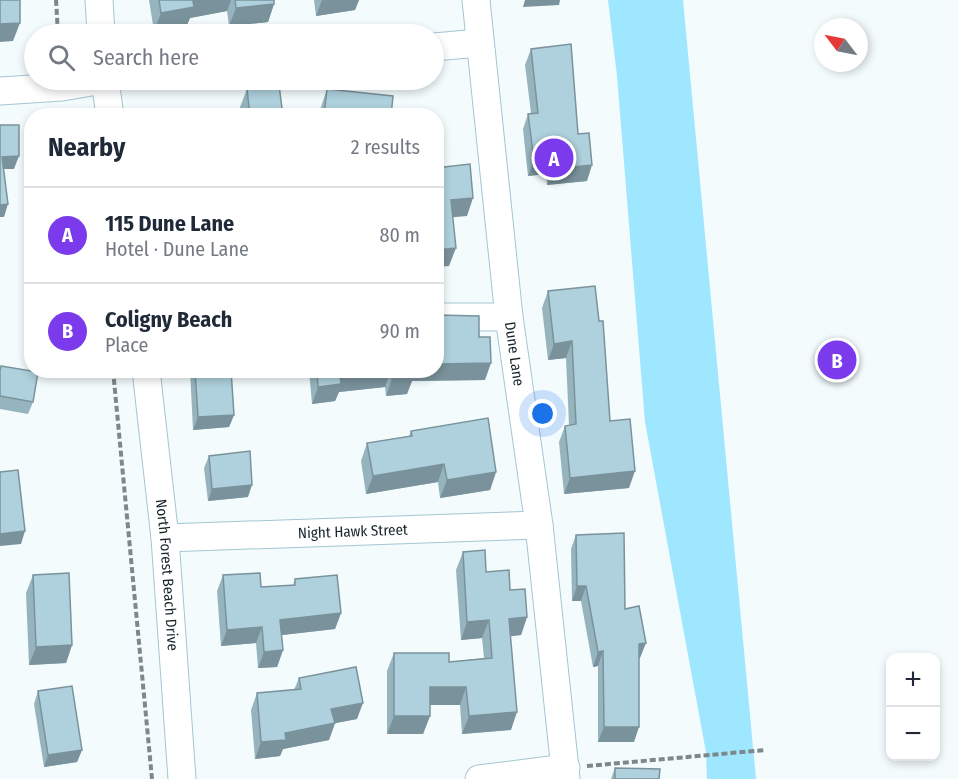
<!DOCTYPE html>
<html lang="en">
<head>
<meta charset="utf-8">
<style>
  body { margin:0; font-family:"Fira Sans Condensed",sans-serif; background:#f2f2f3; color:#1f2937 }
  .controls { position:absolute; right:18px; bottom:18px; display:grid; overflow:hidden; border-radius:12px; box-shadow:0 3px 9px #0003 }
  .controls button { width:54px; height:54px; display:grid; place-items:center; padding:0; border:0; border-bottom:2px solid #e0e1e3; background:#fff; color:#1f2937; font:30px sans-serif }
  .compass { position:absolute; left:814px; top:18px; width:54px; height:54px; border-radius:50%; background:#fff; box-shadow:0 3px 9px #0003; rotate:302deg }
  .you { position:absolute; left:543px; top:414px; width:21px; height:21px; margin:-15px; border:4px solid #fff; border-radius:50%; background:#1a73e8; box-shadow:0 0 0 9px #1a73e833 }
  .badge { display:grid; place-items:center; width:39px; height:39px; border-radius:50%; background:#7c3aed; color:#fff; font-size:20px; font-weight:700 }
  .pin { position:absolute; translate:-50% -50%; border:3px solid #fff; box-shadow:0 2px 6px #0006 }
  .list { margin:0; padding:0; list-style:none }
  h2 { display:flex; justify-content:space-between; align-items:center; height:78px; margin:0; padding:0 24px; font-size:26px }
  h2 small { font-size:20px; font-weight:400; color:#747a83 }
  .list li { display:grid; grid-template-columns:39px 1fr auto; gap:18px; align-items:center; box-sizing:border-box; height:96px; padding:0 24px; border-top:2px solid #e0e1e3 }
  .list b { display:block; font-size:22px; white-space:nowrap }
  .list p { margin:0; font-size:20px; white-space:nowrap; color:#747a83 }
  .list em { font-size:20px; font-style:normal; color:#747a83 }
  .icon { flex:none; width:33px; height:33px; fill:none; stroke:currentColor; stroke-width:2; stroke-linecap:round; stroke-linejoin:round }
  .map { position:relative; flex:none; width:958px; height:779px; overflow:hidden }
  .search { position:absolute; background:#fff; box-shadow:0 3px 9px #0003; left:24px; top:24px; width:420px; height:66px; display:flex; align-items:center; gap:15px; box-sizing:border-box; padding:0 21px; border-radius:33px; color:#747a83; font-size:22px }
  .panel { position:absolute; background:#fff; box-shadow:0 3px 9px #0003; left:24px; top:108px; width:420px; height:270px; border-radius:24px }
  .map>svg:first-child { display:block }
</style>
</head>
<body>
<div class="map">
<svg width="958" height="779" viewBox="0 0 958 779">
  <rect width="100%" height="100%" fill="#f3fbfd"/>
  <path fill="#9fe6ff" d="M608,0H683L756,779H707L706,752L645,422L617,76Z"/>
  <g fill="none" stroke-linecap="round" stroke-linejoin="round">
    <defs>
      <g id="minor">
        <path d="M99,0L101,34"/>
        <path id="s1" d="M476,0L509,317L539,525L566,779"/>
        <path d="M434,47L479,43"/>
        <path d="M105,80L110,116"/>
        <path d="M0,91L62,87L103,80"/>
        <path d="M436,317H509"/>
        <path id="s2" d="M146,370L165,538L182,779"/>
        <path id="s3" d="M165,538L539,525"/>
        <path d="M479,779L566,768"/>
      </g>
    </defs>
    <use href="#minor" stroke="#a3c6d2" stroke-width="29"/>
    <g stroke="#7d888c" stroke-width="4" stroke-dasharray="6 3" stroke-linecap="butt">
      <path d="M56,0L58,34"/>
      <path d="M113,370L152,779"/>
      <path d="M587,766L765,750"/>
    </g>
    <use href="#minor" stroke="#fff" stroke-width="27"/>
  </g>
  <g fill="#96b4be">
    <path d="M149,0H274V4L268,22L229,26L227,11L190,18L187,25L154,31Z"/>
    <path d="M314,0H359L355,10L316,16Z"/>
    <path d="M531,49L578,134L587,181L547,185L546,174L528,176L523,129L528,114L531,113L525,65Z"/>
    <path d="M247,89L283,116H241L240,107Z"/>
    <path d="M327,89L391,116H320L321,107Z"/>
    <path d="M548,291L610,421L629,488L564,494L559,442L565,426L569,425L566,358L548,360L542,308Z"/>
    <path d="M479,337L485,380L412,381L407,394L386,396L385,387L339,392L335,401L312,404L309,370H436Z"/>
    <path d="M1,366L33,402L28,414L0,409V368Z"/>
    <path d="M190,370H231L234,415L229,427L193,430Z"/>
    <path d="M411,431L496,472L490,490L440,498L438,482L366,494L361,461L367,443L409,436Z"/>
    <path d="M209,456L248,497L208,501L204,468Z"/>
    <path d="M576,535L625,609L640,658H639L634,742H598V666L593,667L581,601H572L571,549Z"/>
    <path d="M463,552L486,572L510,590L527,617L521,635L511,636V730L462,734L460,705H430V716L423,734H387V671L394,653L449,662L484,658L482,638L461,640L456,570Z"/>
    <path d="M33,575L72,645L66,663L29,665L26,593Z"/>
    <path d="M223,575L261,587L293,585L295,579L341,613L335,629L281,635L283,650L277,667L258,668L256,643L221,646L217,591Z"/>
    <path d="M299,678L357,719L335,723L329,740L283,749L280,756L255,759L251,710L257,693L294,690Z"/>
    <path d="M38,691L82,750L77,762L44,767L34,704Z"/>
    <path d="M615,768L659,779H611Z"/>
  </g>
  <g fill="#7a929b">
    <path d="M196,0H231L227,11L190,18L187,25L154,31L161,13Z"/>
    <path d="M322,0H359L355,10L316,16Z"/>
    <path d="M525,0H560L559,5L523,7Z"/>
    <path d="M274,4L268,22L229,26L236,8Z"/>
    <path d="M20,23L13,41L0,42V24Z"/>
    <path d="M19,156L14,169H0L2,157Z"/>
    <path d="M552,158L546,174L528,176L534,160Z"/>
    <path d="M592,165L587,181L547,185L553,169Z"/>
    <path d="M473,198L467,216L444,218L451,200Z"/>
    <path d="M8,204L4,217H0V205Z"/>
    <path d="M456,248L449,266L436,267V250Z"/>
    <path d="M572,341L566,358L548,360L554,344Z"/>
    <path d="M491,363L485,380L412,381L407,394L386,396L392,379L409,370H436V364Z"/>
    <path d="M384,370H391L385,387L339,392L335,401L312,404L318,387L340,376Z"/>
    <path d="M234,415L229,427L193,430L198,417Z"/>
    <path d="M444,464L438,482L366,494L373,476Z"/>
    <path d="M635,471L629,488L564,494L570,478Z"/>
    <path d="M496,472L490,490L440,498L447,480Z"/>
    <path d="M252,485L248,497L208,501L212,489Z"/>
    <path d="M25,531L21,544L0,546V534Z"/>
    <path d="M577,586H586L581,601H572Z"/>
    <path d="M341,613L335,629L274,636L280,620Z"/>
    <path d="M527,617L521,635L503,637L509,619Z"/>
    <path d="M489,620L482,638L461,640L467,622Z"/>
    <path d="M262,627L256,643L221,646L227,630Z"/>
    <path d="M646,643L640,658L634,659L639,644Z"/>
    <path d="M72,645L66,663L29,665L36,647Z"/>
    <path d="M283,650L277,667L258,668L264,652Z"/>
    <path d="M603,651L598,666L593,667L598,652Z"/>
    <path d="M430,687H466L460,705H423Z"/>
    <path d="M363,703L357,719L326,725L331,709Z"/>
    <path d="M517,712L511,730L462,734L469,716Z"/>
    <path d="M394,716H430L423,734H387Z"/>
    <path d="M335,723L329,740L283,749L280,756L255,759L261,742L285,733Z"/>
    <path d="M604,727H639L634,742H598Z"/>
    <path d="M82,750L77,762L44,767L48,755Z"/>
  </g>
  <g fill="#aed1dd" stroke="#7a929b" stroke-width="1.5">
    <path d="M0,0H20V23L0,24Z"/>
    <path d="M159,0H196L193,1L194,7L161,13Z"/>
    <path d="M235,0H274V4L236,8Z"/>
    <path d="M571,44L578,134L589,133L592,165L553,169L552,158L534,160L528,114L538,113L531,49Z"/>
    <path d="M279,85L283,116H250L247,89Z"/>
    <path d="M327,89L393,96L391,116H324Z"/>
    <path d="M214,110L218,116H206Z"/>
    <path d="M0,125H19V156L2,157L8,204L0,205Z"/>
    <path d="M470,164L473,198L451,200L456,248L436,250V168Z"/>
    <path d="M595,286L599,321H603L610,421L630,419L635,471L570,478L565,426L576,424L572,341L554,344L548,291Z"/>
    <path d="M436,315L479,316V337H490L491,363L436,364Z"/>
    <path d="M1,366L38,372L33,402L0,396V371Z"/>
    <path d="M195,370H231L234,415L198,417Z"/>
    <path d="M317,370H384L340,376L341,384L318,387Z"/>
    <path d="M391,370H412L413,377L392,379Z"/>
    <path d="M488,418L496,472L447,480L444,464L373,476L367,443L412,436L411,431Z"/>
    <path d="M250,451L252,485L212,489L209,456Z"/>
    <path d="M18,470L25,531L0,534V472Z"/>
    <path d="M624,533L625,609L639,606L646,643L639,644V727H604L603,651L598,652L586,586H577L576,535Z"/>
    <path d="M485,550L486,572L509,570L510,590L525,589L527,617L509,619L517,712L469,716L466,687H430V716H394V653H449V662L492,658L489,620L467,622L463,552Z"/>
    <path d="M69,573L72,645L36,647L33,575Z"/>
    <path d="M260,573L261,587L295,585V579L337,575L341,613L280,620L283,650L264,652L262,627L227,630L223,575Z"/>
    <path d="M356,667L363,703L331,709L335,723L285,733L286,740L261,742L257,693L301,689L299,678Z"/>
    <path d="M72,686L82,750L48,755L38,691Z"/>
    <path d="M615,768L660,769L659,779H615Z"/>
  </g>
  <g text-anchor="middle" stroke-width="6" stroke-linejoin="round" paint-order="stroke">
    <g font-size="15" fill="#17252a" stroke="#fff">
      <text dy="5" stroke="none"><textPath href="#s1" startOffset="356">Dune Lane</textPath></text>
      <text dy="5" stroke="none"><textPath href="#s3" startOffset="188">Night Hawk Street</textPath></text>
      <text dy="5" stroke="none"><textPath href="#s2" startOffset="206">North Forest Beach Drive</textPath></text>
    </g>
  </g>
</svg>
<div class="controls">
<button>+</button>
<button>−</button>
</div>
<svg class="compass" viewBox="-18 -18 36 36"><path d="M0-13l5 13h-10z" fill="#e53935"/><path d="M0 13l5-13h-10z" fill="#747a83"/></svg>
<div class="you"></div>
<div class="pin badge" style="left:554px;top:158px">A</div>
<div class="pin badge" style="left:837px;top:360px">B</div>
<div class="search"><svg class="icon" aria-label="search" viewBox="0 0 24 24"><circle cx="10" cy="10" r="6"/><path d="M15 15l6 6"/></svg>Search here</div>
<section class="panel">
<h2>Nearby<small>2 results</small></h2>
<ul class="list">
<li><span class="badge">A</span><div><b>115 Dune Lane</b><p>Hotel · Dune Lane</p></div><em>80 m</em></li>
<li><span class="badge">B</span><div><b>Coligny Beach</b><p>Place</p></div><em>90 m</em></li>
</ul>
</section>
</div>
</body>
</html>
